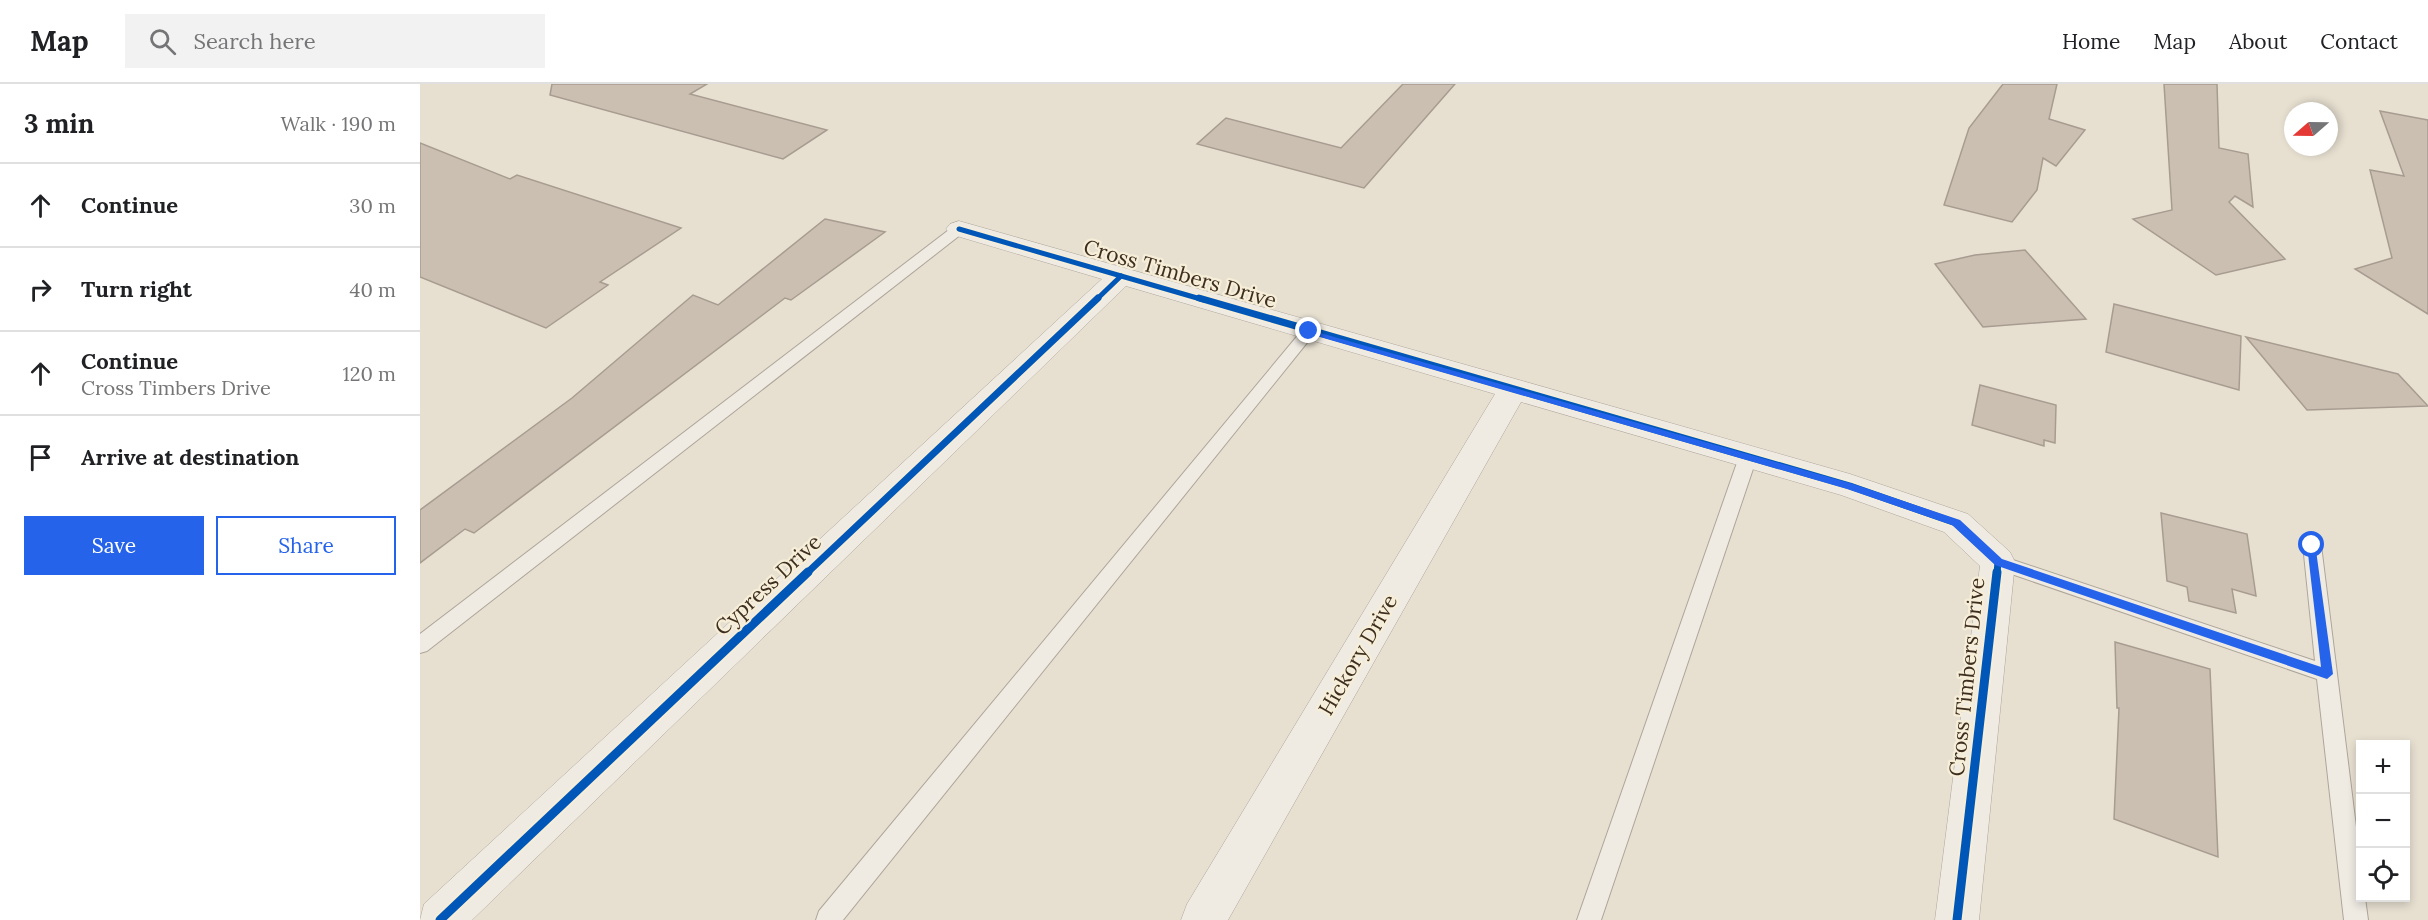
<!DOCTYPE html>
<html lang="en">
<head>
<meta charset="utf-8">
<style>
  body { margin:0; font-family:Lora,serif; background:#f2f2f2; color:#202124 }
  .controls { position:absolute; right:18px; bottom:18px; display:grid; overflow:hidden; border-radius:0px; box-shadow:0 3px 9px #0003 }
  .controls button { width:54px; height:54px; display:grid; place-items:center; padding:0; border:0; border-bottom:2px solid #e0e0e0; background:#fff; color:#202124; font:30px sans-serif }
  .compass { position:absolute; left:1864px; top:18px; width:54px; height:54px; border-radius:50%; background:#fff; box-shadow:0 3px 9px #0003; rotate:250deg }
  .stop { position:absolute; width:18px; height:18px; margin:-14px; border:4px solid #2563eb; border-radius:50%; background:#fff }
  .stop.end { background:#2563eb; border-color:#fff; box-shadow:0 2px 6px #0008 }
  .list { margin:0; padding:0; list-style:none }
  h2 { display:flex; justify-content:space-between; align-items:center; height:78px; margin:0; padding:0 24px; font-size:26px }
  h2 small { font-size:20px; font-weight:400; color:#757577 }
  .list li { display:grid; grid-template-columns:39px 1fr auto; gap:18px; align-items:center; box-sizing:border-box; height:84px; padding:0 24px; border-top:2px solid #e0e0e0 }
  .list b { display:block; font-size:22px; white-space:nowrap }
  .list p { margin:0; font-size:20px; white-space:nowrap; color:#757577 }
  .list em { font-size:20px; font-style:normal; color:#757577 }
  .actions { display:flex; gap:12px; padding:18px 24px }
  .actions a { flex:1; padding:14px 0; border:2px solid #2563eb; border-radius:0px; text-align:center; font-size:21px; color:#2563eb }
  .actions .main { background:#2563eb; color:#fff }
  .icon { flex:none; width:33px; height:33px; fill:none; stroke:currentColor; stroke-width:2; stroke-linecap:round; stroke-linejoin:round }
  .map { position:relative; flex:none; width:2008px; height:836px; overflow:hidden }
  header { display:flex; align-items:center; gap:36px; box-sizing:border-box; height:84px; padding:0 30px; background:#fff; border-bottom:2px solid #e0e0e0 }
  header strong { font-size:28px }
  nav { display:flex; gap:33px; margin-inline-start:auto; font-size:21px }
  .search { width:420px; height:54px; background:#f2f2f2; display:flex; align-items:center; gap:15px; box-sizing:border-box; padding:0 21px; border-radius:0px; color:#757577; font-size:22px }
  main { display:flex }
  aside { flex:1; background:#fff }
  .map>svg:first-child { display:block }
</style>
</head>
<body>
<header>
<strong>Map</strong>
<div class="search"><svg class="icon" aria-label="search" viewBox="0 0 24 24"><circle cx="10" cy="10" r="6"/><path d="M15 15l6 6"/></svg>Search here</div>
<nav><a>Home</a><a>Map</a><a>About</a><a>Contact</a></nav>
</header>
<main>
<aside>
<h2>3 min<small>Walk · 190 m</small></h2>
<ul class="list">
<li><svg class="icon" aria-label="ahead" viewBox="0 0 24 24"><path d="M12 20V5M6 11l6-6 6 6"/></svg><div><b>Continue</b></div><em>30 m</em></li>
<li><svg class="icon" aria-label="right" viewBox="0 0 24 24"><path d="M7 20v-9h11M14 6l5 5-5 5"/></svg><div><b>Turn right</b></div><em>40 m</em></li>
<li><svg class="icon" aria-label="ahead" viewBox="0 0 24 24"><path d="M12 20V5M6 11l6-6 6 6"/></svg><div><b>Continue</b><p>Cross Timbers Drive</p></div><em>120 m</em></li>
<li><svg class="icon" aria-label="arrive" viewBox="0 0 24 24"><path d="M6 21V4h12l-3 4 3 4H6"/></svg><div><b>Arrive at destination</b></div></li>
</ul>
<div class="actions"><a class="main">Save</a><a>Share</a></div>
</aside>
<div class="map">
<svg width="2008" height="836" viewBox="0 0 2008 836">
  <rect width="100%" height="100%" fill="#e7e0d1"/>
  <g fill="#cbbfb2" stroke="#a89c90" stroke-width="1.5">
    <path d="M132,0H287L270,10L407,46L363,75L130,11Z"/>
    <path d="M983,0H1035L944,104L777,60L806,34L921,64Z"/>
    <path d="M1583,0H1637L1629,35L1665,46L1636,82L1623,74L1617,106L1592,138L1524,121L1549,44Z"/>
    <path d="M1744,0H1797L1799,64L1828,70L1833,123L1815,112L1809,118L1865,175L1796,191L1713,135L1752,126Z"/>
    <path d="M1960,27L2008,36V230L1935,185L1972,174L1950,86L1984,92Z"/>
    <path d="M0,59L90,95L97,91L261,144L180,198L188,201L126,244L0,193Z"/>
    <path d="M405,135L465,148L371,216L365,214L54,449L45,445L0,479V426L152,314L273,211L298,221Z"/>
    <path d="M1605,166L1651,218L1666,235L1563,243L1515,180L1555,171Z"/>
    <path d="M1694,220L1821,252L1819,306L1686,268Z"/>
    <path d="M1826,253L1978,290L2008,322L1887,326Z"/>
    <path d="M1560,301L1636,321L1635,359L1624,356V362L1552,341Z"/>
    <path d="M1741,429L1827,450L1836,512L1812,505L1816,529L1769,517L1767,503L1747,497Z"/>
    <path d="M1695,558L1790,585L1798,773L1694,735L1699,624H1697Z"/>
  </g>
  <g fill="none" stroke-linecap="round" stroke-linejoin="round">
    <defs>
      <g id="service">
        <path d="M539,141L544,142L546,145L544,148L7,567L0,569V550L534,142Z"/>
        <path d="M889,242L897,247L894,250L423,836H396L399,827L884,244Z"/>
        <path d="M1328,367L1334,369L1337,373L1181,836H1157L1319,373L1322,369Z"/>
        <path d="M1892,454L1899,456L1901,461L1940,775V814H1945L1948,836H1924L1897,595L1571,483L1569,478L1571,473L1578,471L1895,577L1883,461L1885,456Z"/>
      </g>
      <path id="minor" d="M539,137L1430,390L1548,430L1590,468L1595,478L1559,836H1515L1560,482L1524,448L1421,411L1101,318L808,836H761L767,820L1075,310L706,202L52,836H0L4,820L682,195L530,150L526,145L530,140Z"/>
    </defs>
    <use href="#service" stroke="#ada599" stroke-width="2"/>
    <use href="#minor" stroke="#ada599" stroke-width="1"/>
    <use href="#service" fill="#efebe3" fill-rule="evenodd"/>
    <use href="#minor" fill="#efebe3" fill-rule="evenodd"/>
    <defs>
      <g id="cycleway-far2">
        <path d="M539,145L784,216"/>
        <path d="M676,216L701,192"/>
      </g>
      <g id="cycleway-far1">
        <path d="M779,214L1430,402L1536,439L1578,478L1577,489"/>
        <path d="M387,489L678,214"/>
      </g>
      <g id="cycleway">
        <path d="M20,836L388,488"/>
        <path d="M1537,836L1577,488"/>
      </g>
    </defs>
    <use href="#cycleway-far2" stroke="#f7eed8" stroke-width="8"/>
    <use href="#cycleway-far1" stroke="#f7eed8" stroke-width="10"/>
    <use href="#cycleway" stroke="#f7eed8" stroke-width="13"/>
    <use href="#cycleway-far2" stroke="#0057b8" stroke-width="5"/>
    <use href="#cycleway-far1" stroke="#0057b8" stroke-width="7"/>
    <use href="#cycleway" stroke="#0057b8" stroke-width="9"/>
  </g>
  <path fill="#2563eb" d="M886,245L1433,400L1540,436L1582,475L1901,583L1887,461L1888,459H1895L1913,590L1907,595L1575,481L1532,441L1427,405L886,249Z"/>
  <g text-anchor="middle" stroke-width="4.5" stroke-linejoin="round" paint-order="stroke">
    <g font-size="21" fill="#3d2e20" stroke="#f7eed8">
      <text transform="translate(760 190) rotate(16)" y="7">Cross Timbers Drive</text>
      <text transform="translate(348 501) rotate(-43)" y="7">Cypress Drive</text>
      <text transform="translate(938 571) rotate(-60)" y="7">Hickory Drive</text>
      <text transform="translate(1547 593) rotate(-84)" y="7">Cross Timbers Drive</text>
    </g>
  </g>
</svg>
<div class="controls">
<button>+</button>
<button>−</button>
<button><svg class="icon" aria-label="locate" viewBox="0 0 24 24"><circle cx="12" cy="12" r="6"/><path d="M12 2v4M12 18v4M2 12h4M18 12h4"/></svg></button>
</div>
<svg class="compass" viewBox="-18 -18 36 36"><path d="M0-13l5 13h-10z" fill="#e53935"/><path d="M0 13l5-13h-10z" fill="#757577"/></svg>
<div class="stop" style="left:1892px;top:461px"></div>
<div class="stop end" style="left:889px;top:247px"></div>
</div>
</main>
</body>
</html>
